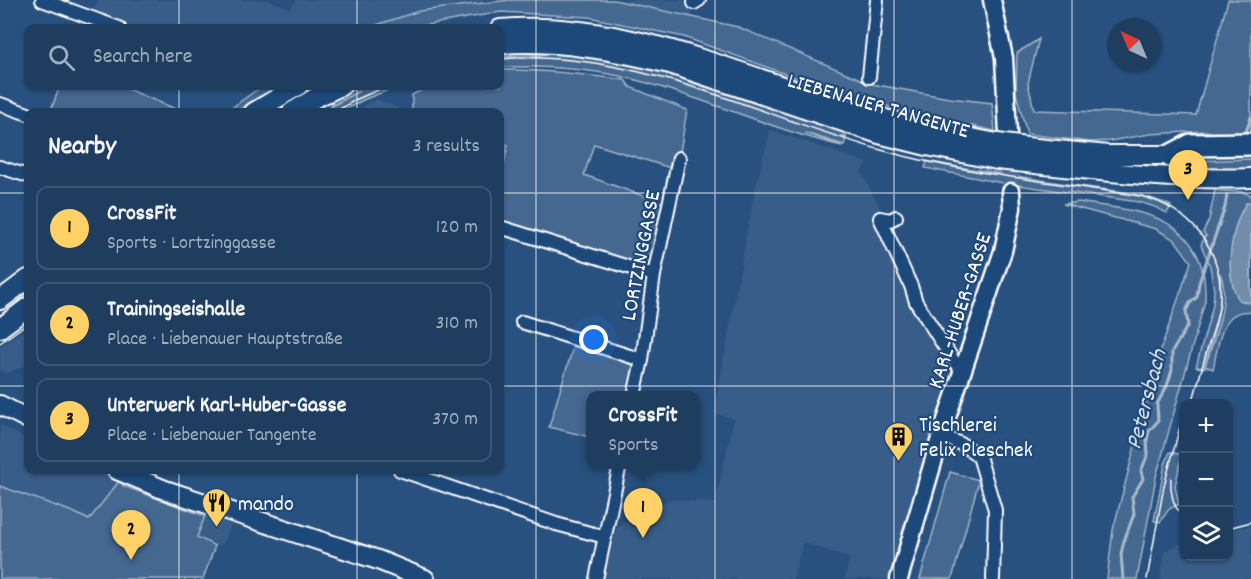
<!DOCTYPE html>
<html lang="en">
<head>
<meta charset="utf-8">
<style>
  body { margin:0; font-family:Dekko,sans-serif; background:#2b4868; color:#f1f3f6 }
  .controls { position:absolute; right:18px; bottom:18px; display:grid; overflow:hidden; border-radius:12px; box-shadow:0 2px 4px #0004 }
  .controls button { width:54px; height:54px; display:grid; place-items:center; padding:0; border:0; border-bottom:2px solid #3c5674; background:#1e3d5f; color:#f1f3f6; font:30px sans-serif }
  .compass { position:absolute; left:1107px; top:18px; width:54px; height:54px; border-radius:50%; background:#1e3d5f; box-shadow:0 2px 4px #0004; rotate:316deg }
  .you { position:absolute; left:594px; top:340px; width:21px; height:21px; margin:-15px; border:4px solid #fff; border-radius:50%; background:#1a73e8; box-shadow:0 0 0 9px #1a73e833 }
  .badge { display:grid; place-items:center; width:39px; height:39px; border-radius:50%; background:#ffd166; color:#111; font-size:20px; font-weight:700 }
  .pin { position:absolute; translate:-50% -50px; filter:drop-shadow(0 2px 3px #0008) }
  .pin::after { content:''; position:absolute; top:32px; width:21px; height:18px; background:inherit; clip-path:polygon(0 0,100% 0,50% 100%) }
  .popup { position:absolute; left:586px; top:391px; width:114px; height:78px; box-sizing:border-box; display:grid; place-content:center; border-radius:12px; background:#1e3d5f; filter:drop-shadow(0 2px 4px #0005); font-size:20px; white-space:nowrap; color:#a1aebd }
  .popup b { font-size:22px; color:#f1f3f6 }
  .popup::after { content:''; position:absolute; left:50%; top:100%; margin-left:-12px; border:12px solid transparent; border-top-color:#1e3d5f }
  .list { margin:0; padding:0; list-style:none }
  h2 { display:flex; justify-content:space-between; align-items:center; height:78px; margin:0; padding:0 24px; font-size:26px }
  h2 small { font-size:20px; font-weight:400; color:#a1aebd }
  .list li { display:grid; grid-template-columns:39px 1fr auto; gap:18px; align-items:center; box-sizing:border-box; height:84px; margin:0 12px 12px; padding:0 12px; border:2px solid #3c5674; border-radius:12px }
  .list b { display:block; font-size:22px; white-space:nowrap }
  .list p { margin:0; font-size:20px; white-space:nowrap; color:#a1aebd }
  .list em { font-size:20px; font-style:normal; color:#a1aebd }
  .icon { flex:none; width:33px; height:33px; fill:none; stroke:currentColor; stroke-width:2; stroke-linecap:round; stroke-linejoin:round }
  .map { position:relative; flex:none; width:1251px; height:579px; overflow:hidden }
  .search { position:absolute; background:#1e3d5f; box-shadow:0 2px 4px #0004; left:24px; top:24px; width:480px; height:66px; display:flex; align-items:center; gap:15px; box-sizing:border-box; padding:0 21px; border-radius:12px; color:#a1aebd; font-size:22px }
  .panel { position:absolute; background:#1e3d5f; box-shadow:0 2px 4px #0004; left:24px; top:108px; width:480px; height:366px; border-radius:12px }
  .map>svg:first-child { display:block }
</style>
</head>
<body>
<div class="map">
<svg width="1251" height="579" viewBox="0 0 1251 579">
  <rect width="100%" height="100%" fill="#28517f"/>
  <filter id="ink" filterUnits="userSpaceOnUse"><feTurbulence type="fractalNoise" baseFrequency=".0167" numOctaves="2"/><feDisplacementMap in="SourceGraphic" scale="12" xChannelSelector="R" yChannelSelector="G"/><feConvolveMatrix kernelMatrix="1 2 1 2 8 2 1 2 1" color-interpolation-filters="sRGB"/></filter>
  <g filter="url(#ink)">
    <g fill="#375d88">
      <path d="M98,0H268L291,8L297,0H510L419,11L367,28H119L90,18Z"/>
      <path d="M614,0H695L691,17Z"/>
      <path d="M377,99L408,112H354Z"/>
      <path d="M770,130L868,163L861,171L900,248L923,304L954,341L946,382L889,579H845L849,558L803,542L793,579H604L616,529L629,518L671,499L715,503L734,419L714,413L753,199Z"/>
      <path d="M28,327V364L7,374L0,370V347Z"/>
      <path d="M0,425L28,440V470H97L120,480L89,520L73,512L0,486Z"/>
      <path d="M205,516L232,524L222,544L215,546L198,539L197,537Z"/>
      <path d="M1251,525V579H1160L1165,551L1183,542L1184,556H1228L1229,531Z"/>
    </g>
    <g fill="#446890" stroke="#a2b4c8" stroke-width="1.5">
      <path d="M510,0H614L738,27L872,84L949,98L992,103L995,131L904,111L822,87L684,37L589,17L501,12L409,28H367L419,11Z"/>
      <path d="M1228,0H1251V136H1228L1206,131L1150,134L1110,141L1090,142L1027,134L1016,93L1017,53L1039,39L1028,83L1034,110L1196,115Z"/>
      <path d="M500,53L580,55L655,70L845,133L848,132L846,137L841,136L846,138L844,145L805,133L842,146C770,129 703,97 632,79C589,68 544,66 500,67V57L542,56H500Z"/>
      <path d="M500,70C542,69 583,74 625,80L630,87L687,110L677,170L594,144L584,175L669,205L654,275L500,227V180L508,145L500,142V112H412V95L429,86H500Z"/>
      <path d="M60,86H120L183,112H50Z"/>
      <path d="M262,86H278L235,112H226Z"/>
      <path d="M359,86H367L363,89L370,86H390L386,88L398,86L363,100L341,112H322L359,91L331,106L333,101Z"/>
      <path d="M814,104L1166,162L1251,159V172L1208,171L1056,160Z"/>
      <path d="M927,161C975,170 1024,177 1072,185C1106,190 1140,191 1171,206L1167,213L1155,207L1139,202L997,182L925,168Z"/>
      <path d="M1215,190L1242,192L1251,195V312C1220,307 1218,348 1213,369L1205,366C1214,341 1231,297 1220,273C1224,307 1213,336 1204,368L1196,367L1213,305L1214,291L1210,266L1201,245L1205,236L1207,237L1203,232L1209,220Z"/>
      <path d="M1078,202C1132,211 1192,211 1204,277C1205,285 1205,293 1205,301L1156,477L1137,579H1107L1113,530L1159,354L1191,262L1175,240L1156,229L1063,204Z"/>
      <path d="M574,344L630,360L637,366L631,395L590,396V437L549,427Z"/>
      <path d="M1170,452L1182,455L1175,486L1179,504L1169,509L1160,522L1154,521L1165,464Z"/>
      <path d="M950,472L979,480L952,579H920Z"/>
      <path d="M120,480L123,486L205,516L197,537L215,546L203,579H0V486L73,512L89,520Z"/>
    </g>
    <path fill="#718dab" stroke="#aabbcd" stroke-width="1.5" d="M1246,203H1251V300L1248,303L1239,300C1223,273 1231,228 1246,203Z"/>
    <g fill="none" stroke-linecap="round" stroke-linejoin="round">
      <g stroke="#aabbcd" stroke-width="3">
        <path d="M1245,135L1251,117"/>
        <path d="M1123,579L1121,554L1124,541L1134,514L1132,497L1143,479L1141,471L1148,454L1147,440L1149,431L1158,421L1157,404L1167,386L1172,370V352L1188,325L1186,311L1190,303L1197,297L1199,283L1225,207L1227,195"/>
      </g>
      <path stroke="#486b92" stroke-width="16" stroke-dasharray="16 8" stroke-linecap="butt" d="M1009,148L1011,192"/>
      <defs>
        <g id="minor">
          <path d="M42,0L119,28"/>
          <path d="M694,3L699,0"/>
          <path d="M869,77L877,0"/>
          <path d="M0,104L28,114"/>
          <path d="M0,167L28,176"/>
          <path d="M896,217L890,220L880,218L911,286L916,302L953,360L962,371"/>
          <path d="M500,227L654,275"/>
          <path d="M522,322L642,360"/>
          <path d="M634,396L642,360L654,275L679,158"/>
          <path d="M941,435L963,445L979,456L995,510L993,579"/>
          <path d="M400,470L556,524L605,537"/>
          <path d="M596,579L620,464"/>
        </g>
        <g id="secondary">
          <path d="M992,0L1004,58L1008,134"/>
          <path d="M899,579L941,435L1003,251L1012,208L1011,192"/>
        </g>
        <g id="primary">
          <path d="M500,29C625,19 739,75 855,110C902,125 949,134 997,143"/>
          <path d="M500,44C557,40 614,50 670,64L879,134L927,146L997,160"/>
          <path d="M254,112L298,86"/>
          <path d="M292,112L315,98L341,86"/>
          <path d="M1026,147L1108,155H1183"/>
          <path d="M1026,163C1101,171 1175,181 1251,178"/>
          <path d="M0,300L28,279"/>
          <path d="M0,328L28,307"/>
          <path d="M0,405L28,419"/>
          <path d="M117,470L165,490L378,560L425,579"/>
        </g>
        <path id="motorway" d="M1170,156L1191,145L1251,144"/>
      </defs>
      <use href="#minor" stroke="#fff" stroke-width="16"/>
      <use href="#secondary" stroke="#fff" stroke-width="21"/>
      <use href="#primary" stroke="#fff" stroke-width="22"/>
      <use href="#motorway" stroke="#fff" stroke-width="26"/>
      <use href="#minor" stroke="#1f4a7a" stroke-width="12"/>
      <use href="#secondary" stroke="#1f4a7a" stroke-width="16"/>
      <use href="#primary" stroke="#1f4a7a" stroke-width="18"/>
      <use href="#motorway" stroke="#1f4a7a" stroke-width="21"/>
      <g stroke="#fff" stroke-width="1.5">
        <path d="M500,59C633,48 756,115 881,150C966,174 1053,182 1140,196C1189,208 1224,249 1220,301C1218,318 1212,334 1207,350C1202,368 1197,386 1192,404"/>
        <path d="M335,112L355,100L387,86"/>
        <path d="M0,316L28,294"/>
        <path d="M0,343L28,323"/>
        <path d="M1171,478C1170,494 1173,507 1184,518"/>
        <path d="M1228,528L1251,522"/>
        <path d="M1147,579L1164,486L1184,412"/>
      </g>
      <defs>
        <g id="primary-bridge">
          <path d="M997,143L1026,147"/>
          <path d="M997,160L1026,163"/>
        </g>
      </defs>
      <use href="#primary-bridge" stroke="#fff" stroke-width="22" stroke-linecap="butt"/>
      <use href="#primary-bridge" stroke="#1f4a7a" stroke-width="18"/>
    </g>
  </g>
  <path fill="none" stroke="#fff" stroke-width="1.5" stroke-opacity="0.55" d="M179,0V28M357,0V28M536,0V579M715,0V579M894,0V579M1072,0V579M179,86V112M357,86V112M0,193H28M500,193H1251M0,386H28M500,386H1251M179,470V579M357,470V579"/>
  <defs>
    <symbol id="building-pin" viewBox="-11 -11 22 30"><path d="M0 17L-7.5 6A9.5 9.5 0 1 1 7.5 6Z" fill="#ffd166" stroke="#1f4a7a"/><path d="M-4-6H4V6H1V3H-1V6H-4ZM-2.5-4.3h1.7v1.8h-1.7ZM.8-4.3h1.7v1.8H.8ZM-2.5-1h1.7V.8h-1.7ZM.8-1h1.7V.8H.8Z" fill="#111"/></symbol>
    <symbol id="restaurant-pin" viewBox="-11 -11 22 30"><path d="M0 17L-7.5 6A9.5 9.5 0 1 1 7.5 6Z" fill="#ffd166" stroke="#1f4a7a"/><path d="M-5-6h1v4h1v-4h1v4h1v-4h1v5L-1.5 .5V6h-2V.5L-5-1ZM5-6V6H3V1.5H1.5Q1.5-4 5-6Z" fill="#111"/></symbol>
  </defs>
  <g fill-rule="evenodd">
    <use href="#building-pin" x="882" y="420" width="33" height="45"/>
    <use href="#restaurant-pin" x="200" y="486" width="33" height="45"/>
  </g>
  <g text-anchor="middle" stroke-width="4.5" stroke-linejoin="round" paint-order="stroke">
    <g font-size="22" fill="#fff" stroke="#1f4a7a">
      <text transform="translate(879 104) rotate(16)" y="8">LIEBENAUER TANGENTE</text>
      <text transform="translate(639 255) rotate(-79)" y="8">LORTZINGGASSE</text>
      <text transform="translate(958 310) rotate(-72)" y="8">KARL-HUBER-GASSE</text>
    </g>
    <g font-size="22" fill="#fff" stroke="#1f4a7a" text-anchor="start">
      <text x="919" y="431">Tischlerei<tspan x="919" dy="25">Felix Pleschek</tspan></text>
      <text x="238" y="510">mando</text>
    </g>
    <g font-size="24" font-style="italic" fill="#d4dde6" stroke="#1f4a7a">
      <text transform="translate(1145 399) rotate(-75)" y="8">Petersbach</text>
    </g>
  </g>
</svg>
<div class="controls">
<button>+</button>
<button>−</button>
<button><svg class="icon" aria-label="layers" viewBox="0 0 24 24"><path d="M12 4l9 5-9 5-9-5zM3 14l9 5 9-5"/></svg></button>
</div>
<svg class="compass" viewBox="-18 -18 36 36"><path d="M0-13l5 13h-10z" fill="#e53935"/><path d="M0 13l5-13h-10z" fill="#a1aebd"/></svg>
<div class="you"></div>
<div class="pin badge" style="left:643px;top:538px">1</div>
<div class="popup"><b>CrossFit</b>Sports</div>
<div class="pin badge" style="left:131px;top:560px">2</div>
<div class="pin badge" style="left:1188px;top:200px">3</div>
<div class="search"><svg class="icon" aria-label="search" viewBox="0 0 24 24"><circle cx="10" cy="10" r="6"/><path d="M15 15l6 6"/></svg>Search here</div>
<section class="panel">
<h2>Nearby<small>3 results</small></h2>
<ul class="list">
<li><span class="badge">1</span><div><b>CrossFit</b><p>Sports · Lortzinggasse</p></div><em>120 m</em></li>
<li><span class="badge">2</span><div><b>Trainingseishalle</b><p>Place · Liebenauer Hauptstraße</p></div><em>310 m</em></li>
<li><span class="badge">3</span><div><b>Unterwerk Karl-Huber-Gasse</b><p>Place · Liebenauer Tangente</p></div><em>370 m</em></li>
</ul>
</section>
</div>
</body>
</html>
